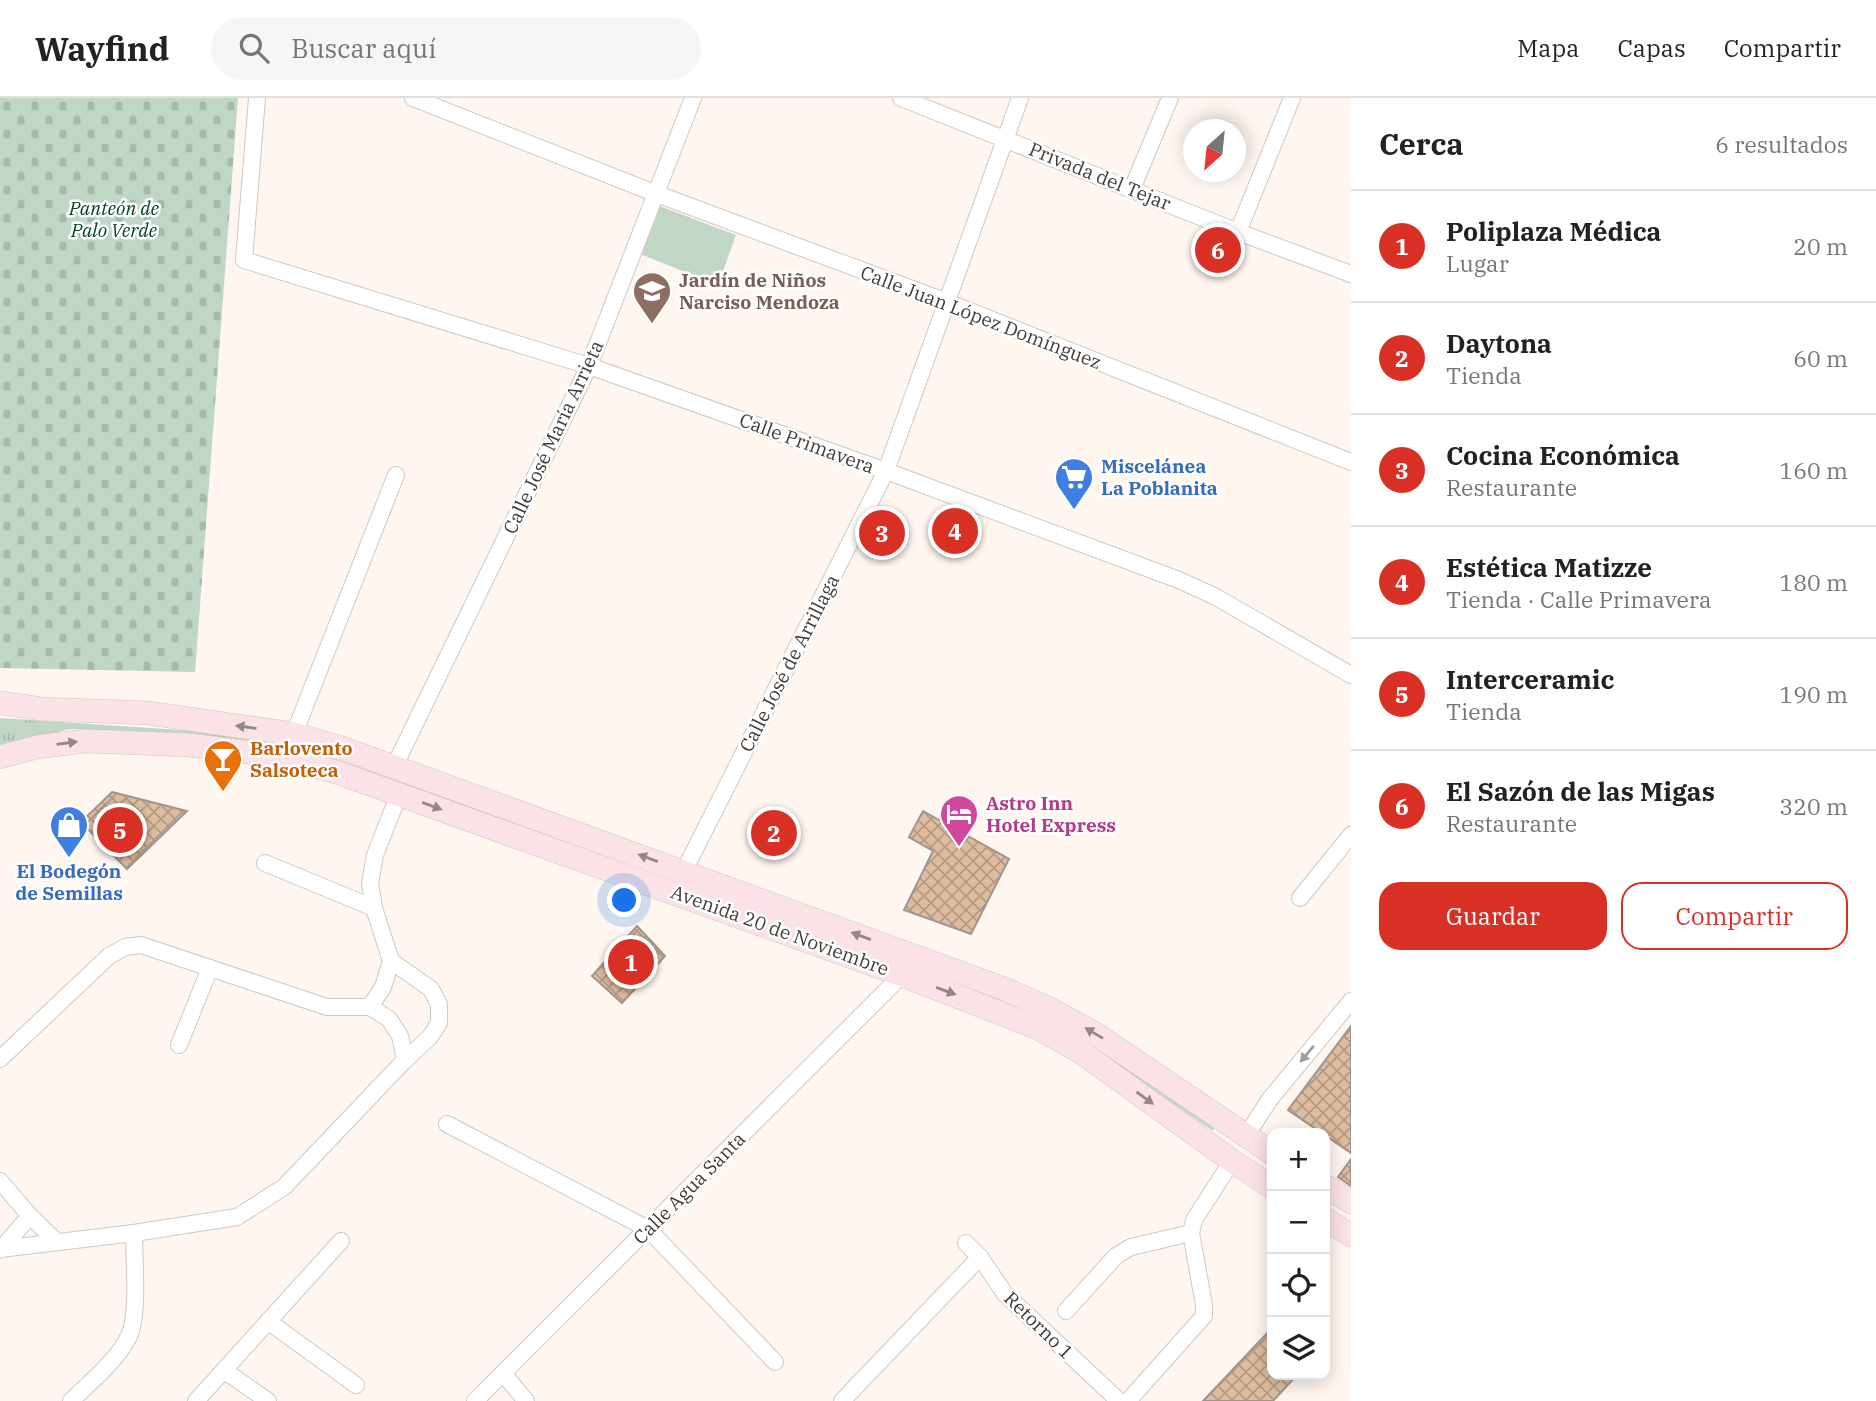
<!DOCTYPE html>
<html lang="es">
<head>
<meta charset="utf-8">
<style>
  body { margin:0; font-family:"IBM Plex Serif",serif; background:#f6f6f6; color:#222 }
  .controls { position:absolute; right:21px; bottom:21px; display:grid; overflow:hidden; border-radius:14px; box-shadow:0 4px 18px #0003 }
  .controls button { width:63px; height:63px; display:grid; place-items:center; padding:0; border:0; border-bottom:2px solid #e0e0e0; background:#fff; color:#222; font:35px sans-serif }
  .compass { position:absolute; left:1183px; top:21px; width:63px; height:63px; border-radius:50%; background:#fff; box-shadow:0 4px 18px #0003; rotate:207deg }
  .you { position:absolute; left:625px; top:803px; width:24px; height:24px; margin:-18px; border:5px solid #fff; border-radius:50%; background:#1a73e8; box-shadow:0 0 0 10px #1a73e833 }
  .badge { display:grid; place-items:center; width:46px; height:46px; border-radius:50%; background:#d93025; color:#fff; font-size:23px; font-weight:700 }
  .pin { position:absolute; translate:-50% -50%; border:4px solid #fff; box-shadow:0 2px 7px #0006 }
  .list { margin:0; padding:0; list-style:none }
  h2 { display:flex; justify-content:space-between; align-items:center; height:91px; margin:0; padding:0 28px; font-size:30px }
  h2 small { font-size:23px; font-weight:400; color:#767676 }
  .list li { display:grid; grid-template-columns:46px 1fr auto; gap:21px; align-items:center; box-sizing:border-box; height:112px; padding:0 28px; border-top:2px solid #e0e0e0 }
  .list b { display:block; font-size:26px; white-space:nowrap }
  .list p { margin:0; font-size:23px; white-space:nowrap; color:#767676 }
  .list em { font-size:23px; font-style:normal; color:#767676 }
  .actions { display:flex; gap:14px; padding:21px 28px }
  .actions a { flex:1; padding:16px 0; border:2px solid #d93025; border-radius:21px; text-align:center; font-size:24px; color:#d93025 }
  .actions .main { background:#d93025; color:#fff }
  .icon { flex:none; width:38px; height:38px; fill:none; stroke:currentColor; stroke-width:2; stroke-linecap:round; stroke-linejoin:round }
  .map { position:relative; flex:none; width:1351px; height:1303px; overflow:hidden }
  header { display:flex; align-items:center; gap:42px; box-sizing:border-box; height:98px; padding:0 35px; background:#fff; border-bottom:2px solid #e0e0e0 }
  header strong { font-size:33px }
  nav { display:flex; gap:38px; margin-inline-start:auto; font-size:24px }
  .search { width:490px; height:63px; background:#f6f6f6; display:flex; align-items:center; gap:18px; box-sizing:border-box; padding:0 24px; border-radius:38px; color:#767676; font-size:26px }
  main { display:flex }
  aside { flex:1; background:#fff }
  .map>svg:first-child { display:block }
</style>
</head>
<body>
<header>
<strong>Wayfind</strong>
<div class="search"><svg class="icon" aria-label="search" viewBox="0 0 24 24"><circle cx="10" cy="10" r="6"/><path d="M15 15l6 6"/></svg>Buscar aquí</div>
<nav><a>Mapa</a><a>Capas</a><a>Compartir</a></nav>
</header>
<main>
<div class="map">
<svg width="1351" height="1303" viewBox="0 0 1351 1303">
  <defs>
    <pattern id="grass-tufts" width="24" height="20" patternUnits="userSpaceOnUse" patternTransform="scale(1.75)"><rect width="24" height="20" fill="#c0d7c5"/><path d="M3 7l-1-3M5 7V3M7 7l1-3M15 17l-1-3M17 17v-4M19 17l1-3" fill="none" stroke="#a6b9aa"/></pattern>
    <pattern id="cemetery-stones" width="16" height="16" patternUnits="userSpaceOnUse" patternTransform="scale(1.75)"><rect width="16" height="16" fill="#c0d7c5"/><path d="M2 7V4a2 2 0 0 1 4 0v3zM10 15v-3a2 2 0 0 1 4 0v3z" fill="#a6b9aa"/></pattern>
    <pattern id="building-cross-hatch" width="8" height="8" patternUnits="userSpaceOnUse" patternTransform="scale(1.75)"><rect width="8" height="8" fill="#ddbc9f"/><path d="M0 0l8 8M0 8l8-8" fill="none" stroke="#b59a83"/></pattern>
  </defs>
  <rect width="100%" height="100%" fill="#fef6ef"/>
  <path fill="url(#grass-tufts)" d="M0,620L195,633L279,645L327,658L591,750L1052,919L1217,1025L1213,1033L1087,947L1016,908L831,840L279,649L195,636L70,631L0,649Z"/>
  <path fill="url(#cemetery-stones)" d="M0,0H238L195,574L0,570Z"/>
  <path fill="#c0d7c5" d="M649,104L736,137L718,187L630,152Z"/>
  <g fill="url(#building-cross-hatch)" stroke="#9f978f" stroke-width="2">
    <path d="M112,694L187,713L127,771L81,724Z"/>
    <path d="M923,713L1009,761L971,836L904,812L933,753L909,739Z"/>
    <path d="M637,828L665,858L622,905L592,878Z"/>
    <path d="M1351,928V1055L1288,1012Z"/>
    <path d="M1351,1061V1088L1338,1079Z"/>
    <path d="M1272,1230V1277H1297L1273,1303H1203Z"/>
  </g>
  <g fill="none" stroke-linecap="round" stroke-linejoin="round">
    <defs>
      <g id="minor">
        <path d="M257,0L244,162L589,268L886,373L1179,482L1216,499L1351,577"/>
        <path d="M413,0L657,96L947,204L1351,364"/>
        <path d="M901,0L1238,134L1351,176"/>
        <path d="M1132,91L1170,0"/>
        <path d="M1238,134L1292,0"/>
        <path d="M294,636L396,377"/>
        <path d="M394,669L589,268L693,0"/>
        <path d="M265,765L374,810"/>
        <path d="M684,773L886,373L1020,0"/>
        <path d="M1300,800L1351,737"/>
        <path d="M370,909L383,889L391,863"/>
        <path d="M179,947L210,870"/>
        <path d="M0,961L109,858L125,849L141,847L327,909H370L389,921L400,938L405,962"/>
        <path d="M447,1026L648,1131L775,1264"/>
        <path d="M1246,1038L1270,1001L1351,903"/>
        <path d="M0,1083L30,1118L57,1144"/>
        <path d="M966,1145L980,1159L1005,1196L1119,1303"/>
        <path d="M0,1151L134,1135L237,1119L284,1089L405,962L430,939L439,925V906L431,891L391,863L374,810L370,785L375,757L399,696"/>
        <path d="M0,1152L30,1118"/>
        <path d="M1066,1213L1116,1158L1131,1149L1191,1135"/>
        <path d="M269,1224L356,1287"/>
        <path d="M225,1273L268,1303"/>
        <path d="M503,1275L526,1303"/>
        <path d="M71,1303C90,1284 117,1263 129,1238C139,1217 134,1161 134,1135"/>
        <path d="M196,1303L341,1143"/>
        <path d="M475,1303L902,877"/>
        <path d="M842,1303L980,1159"/>
        <path d="M1128,1303L1204,1218V1207L1191,1135L1194,1122L1232,1063"/>
      </g>
      <g id="secondary">
        <path d="M0,605L42,611L148,615L294,636L342,650L1002,890L1046,909L1094,935L1272,1055"/>
        <path d="M0,659L37,649L85,643L188,647L279,658L336,674L902,877L1038,930L1081,954L1232,1063L1272,1089"/>
        <path d="M1325,1088L1351,1104"/>
        <path d="M1325,1121L1351,1137"/>
      </g>
    </defs>
    <use href="#minor" stroke="#d1c8c0" stroke-width="18"/>
    <use href="#secondary" stroke="#d1c8c0" stroke-width="24"/>
    <use href="#minor" stroke="#fff" stroke-width="16"/>
    <use href="#secondary" stroke="#fbe2e6" stroke-width="23"/>
  </g>
  <defs><path id="oneway-solid" d="M-6-.8H1V-3.2L6.5 0L1 3.2V.8H-6Z" transform="scale(1.75)"/></defs>
  <g fill="#948787">
    <use href="#oneway-solid" transform="translate(246 629) rotate(-172)"/>
    <use href="#oneway-solid" transform="translate(67 645) rotate(-8)"/>
    <use href="#oneway-solid" transform="translate(432 708) rotate(20)"/>
    <use href="#oneway-solid" transform="translate(648 760) rotate(-160)"/>
    <use href="#oneway-solid" transform="translate(861 838) rotate(-160)"/>
    <use href="#oneway-solid" transform="translate(946 893) rotate(20)"/>
    <use href="#oneway-solid" transform="translate(1094 935) rotate(-149)"/>
    <use href="#oneway-solid" transform="translate(1145 1000) rotate(36)"/>
  </g>
  <use fill="#a09e9c" href="#oneway-solid" transform="translate(1307 956) rotate(130)"/>
  <defs>
    <symbol id="school-pin" viewBox="-11 -11 22 30"><path d="M0 17L-7.5 6A9.5 9.5 0 1 1 7.5 6Z" fill="#8d6e63" stroke="#fff"/><path d="M0-5L7-2L0 1L-7-2ZM-4 1L0 2.5L4 1V4Q0 6-4 4Z" fill="#fff"/></symbol>
    <symbol id="supermarket-pin" viewBox="-11 -11 22 30"><path d="M0 17L-7.5 6A9.5 9.5 0 1 1 7.5 6Z" fill="#3f7fe0" stroke="#fff"/><path d="M-6-5.5h2.5l.6 2H6L4.5 2H-2.5L-4.4-4H-6ZM-1.5 3.2a1.3 1.3 0 1 0 .1 0ZM3 3.2a1.3 1.3 0 1 0 .1 0Z" fill="#fff"/></symbol>
    <symbol id="bar-pin" viewBox="-11 -11 22 30"><path d="M0 17L-7.5 6A9.5 9.5 0 1 1 7.5 6Z" fill="#e8710a" stroke="#fff"/><path d="M-6-5H6L.8 .8V4.5H3.5V6h-7V4.5H-.8V.8Z" fill="#fff"/></symbol>
    <symbol id="hotel-pin" viewBox="-11 -11 22 30"><path d="M0 17L-7.5 6A9.5 9.5 0 1 1 7.5 6Z" fill="#d1479c" stroke="#fff"/><path d="M-6-4.5h1.5V1H6V5H4.5V3h-9V5H-6ZM-4 0a1.8 1.8 0 1 1 3.6 0ZM.5 0V-2.5h3Q6-2.5 6 0Z" fill="#fff"/></symbol>
    <symbol id="shop-pin" viewBox="-11 -11 22 30"><path d="M0 17L-7.5 6A9.5 9.5 0 1 1 7.5 6Z" fill="#3f7fe0" stroke="#fff"/><path d="M-5-2.5h2.3a2.7 3.5 0 0 1 5.4 0H5L5.5 6h-11ZM-1.5-2.5h3a1.5 2.3 0 0 0-3 0Z" fill="#fff"/></symbol>
  </defs>
  <g fill-rule="evenodd">
    <use href="#school-pin" x="630" y="171" width="44" height="60"/>
    <use href="#supermarket-pin" x="1052" y="357" width="44" height="60"/>
    <use href="#bar-pin" x="201" y="639" width="44" height="60"/>
    <use href="#hotel-pin" x="937" y="694" width="44" height="60"/>
    <use href="#shop-pin" x="47" y="705" width="44" height="60"/>
  </g>
  <g text-anchor="middle" stroke-width="5" stroke-linejoin="round" paint-order="stroke">
    <g font-size="19" fill="#403c39" stroke="#fff">
      <text transform="translate(1100 78) rotate(22)" y="7">Privada del Tejar</text>
      <text transform="translate(981 219) rotate(21)" y="7">Calle Juan López Domínguez</text>
      <text transform="translate(553 339) rotate(-65)" y="7">Calle José María Arrieta</text>
      <text transform="translate(807 345) rotate(20)" y="7">Calle Primavera</text>
      <text transform="translate(789 565) rotate(-63)" y="7">Calle José de Arrillaga</text>
      <text transform="translate(780 832) rotate(20)" y="7">Avenida 20 de Noviembre</text>
      <text transform="translate(689 1090) rotate(-45)" y="7">Calle Agua Santa</text>
      <text transform="translate(1039 1227) rotate(44)" y="7">Retorno 1</text>
    </g>
    <g font-size="19" font-style="italic" fill="#054321" stroke="#fff">
      <text x="114" y="117">Panteón de<tspan x="114" dy="22">Palo Verde</tspan></text>
    </g>
    <g font-size="19" font-weight="bold" fill="#785e54" stroke="#fff" text-anchor="start">
      <text x="679" y="189">Jardín de Niños<tspan x="679" dy="22">Narciso Mendoza</tspan></text>
    </g>
    <g font-size="19" font-weight="bold" fill="#366cbe" stroke="#fff" text-anchor="start">
      <text x="1101" y="375">Miscelánea<tspan x="1101" dy="22">La Poblanita</tspan></text>
      <text x="69" y="780" text-anchor="middle">El Bodegón<tspan x="69" dy="22">de Semillas</tspan></text>
    </g>
    <g font-size="19" font-weight="bold" fill="#c56008" stroke="#fff" text-anchor="start">
      <text x="250" y="657">Barlovento<tspan x="250" dy="22">Salsoteca</tspan></text>
    </g>
    <g font-size="19" font-weight="bold" fill="#b23c85" stroke="#fff" text-anchor="start">
      <text x="986" y="712">Astro Inn<tspan x="986" dy="22">Hotel Express</tspan></text>
    </g>
  </g>
</svg>
<div class="controls">
<button>+</button>
<button>−</button>
<button><svg class="icon" aria-label="locate" viewBox="0 0 24 24"><circle cx="12" cy="12" r="6"/><path d="M12 2v4M12 18v4M2 12h4M18 12h4"/></svg></button>
<button><svg class="icon" aria-label="layers" viewBox="0 0 24 24"><path d="M12 4l9 5-9 5-9-5zM3 14l9 5 9-5"/></svg></button>
</div>
<svg class="compass" viewBox="-18 -18 36 36"><path d="M0-13l5 13h-10z" fill="#e53935"/><path d="M0 13l5-13h-10z" fill="#767676"/></svg>
<div class="you"></div>
<div class="pin badge" style="left:631px;top:864px">1</div>
<div class="pin badge" style="left:774px;top:735px">2</div>
<div class="pin badge" style="left:882px;top:435px">3</div>
<div class="pin badge" style="left:955px;top:433px">4</div>
<div class="pin badge" style="left:120px;top:732px">5</div>
<div class="pin badge" style="left:1218px;top:152px">6</div>
</div>
<aside>
<h2>Cerca<small>6 resultados</small></h2>
<ul class="list">
<li><span class="badge">1</span><div><b>Poliplaza Médica</b><p>Lugar</p></div><em>20 m</em></li>
<li><span class="badge">2</span><div><b>Daytona</b><p>Tienda</p></div><em>60 m</em></li>
<li><span class="badge">3</span><div><b>Cocina Económica</b><p>Restaurante</p></div><em>160 m</em></li>
<li><span class="badge">4</span><div><b>Estética Matizze</b><p>Tienda · Calle Primavera</p></div><em>180 m</em></li>
<li><span class="badge">5</span><div><b>Interceramic</b><p>Tienda</p></div><em>190 m</em></li>
<li><span class="badge">6</span><div><b>El Sazón de las Migas</b><p>Restaurante</p></div><em>320 m</em></li>
</ul>
<div class="actions"><a class="main">Guardar</a><a>Compartir</a></div>
</aside>
</main>
</body>
</html>
